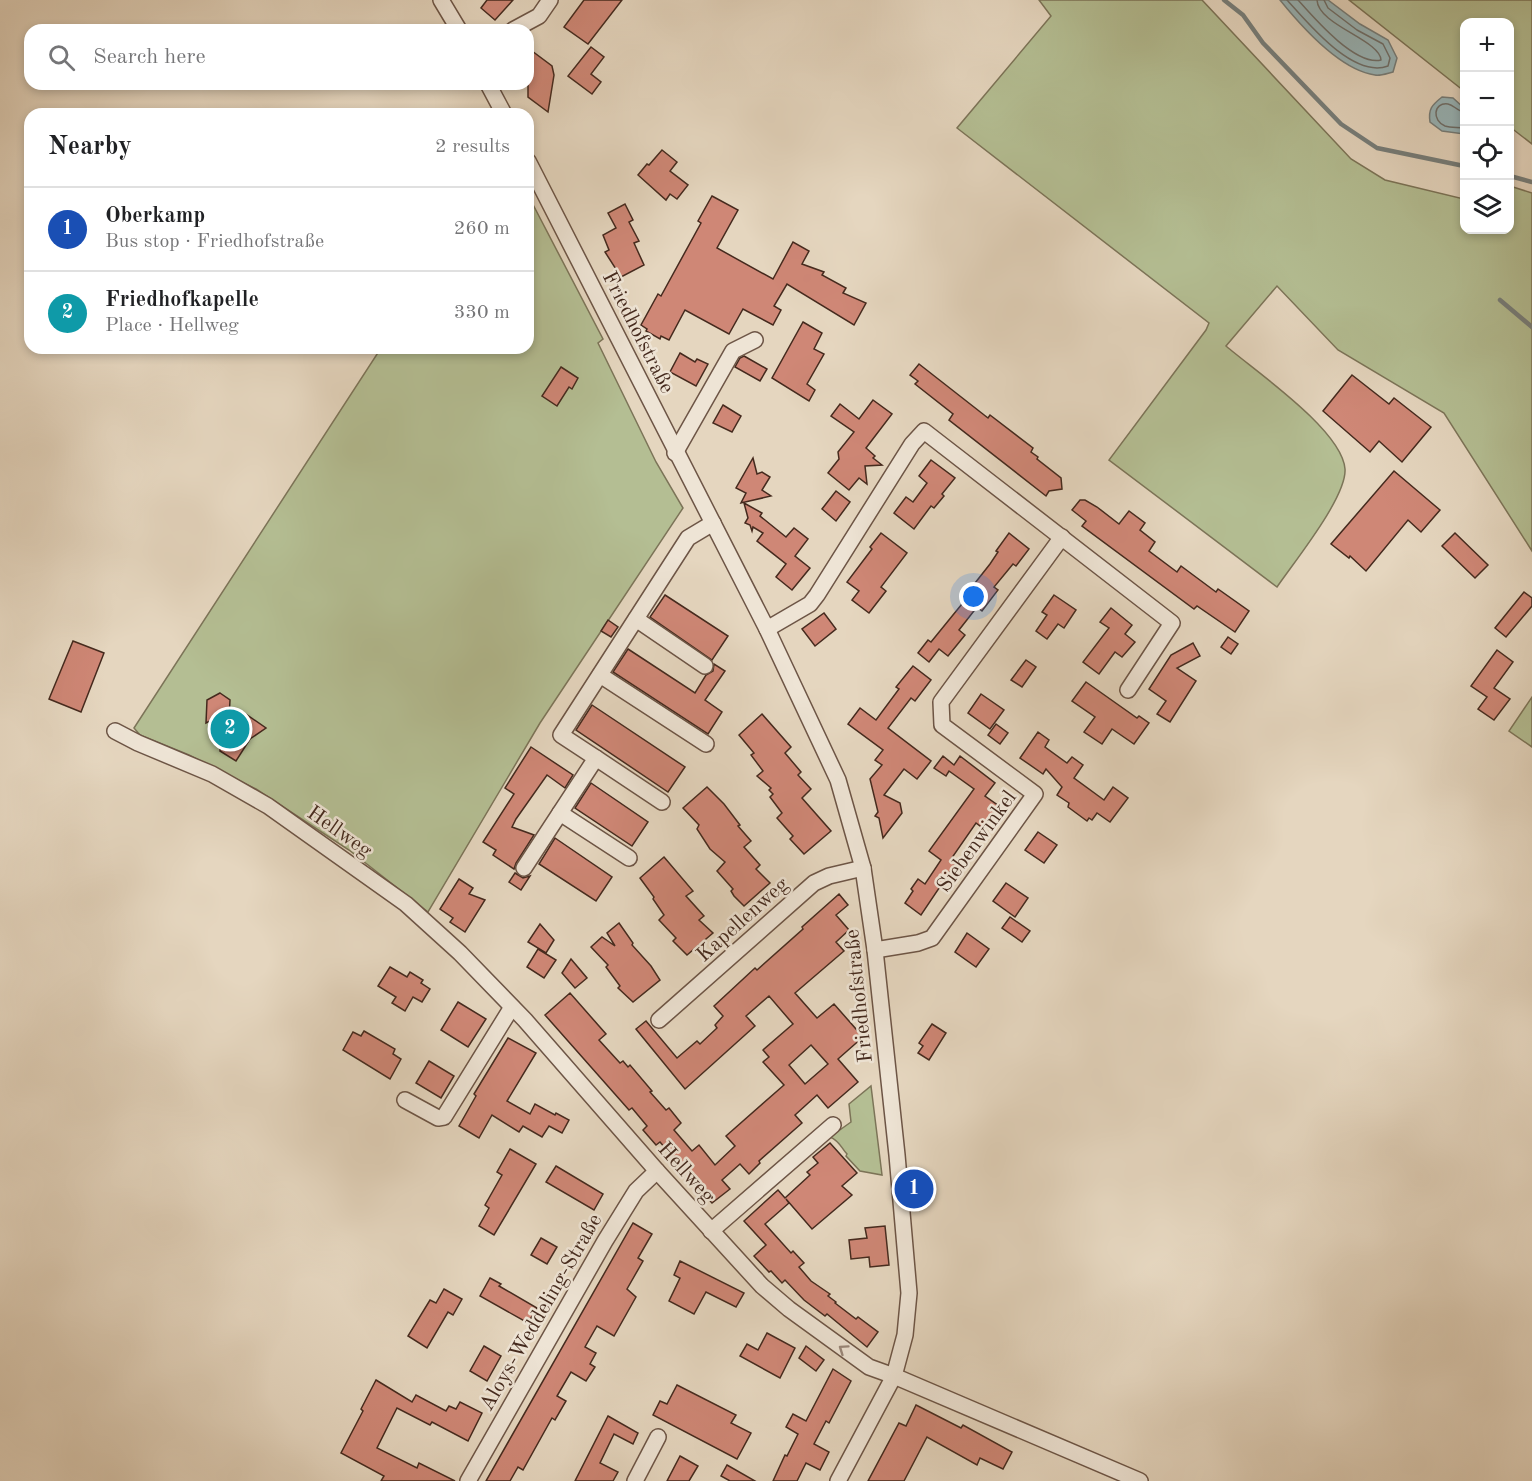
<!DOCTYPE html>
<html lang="en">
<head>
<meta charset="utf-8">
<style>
  body { margin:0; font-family:"Old Standard TT",serif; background:#f6f6f6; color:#202124 }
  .controls { position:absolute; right:18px; top:18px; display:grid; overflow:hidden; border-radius:12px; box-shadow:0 3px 9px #0003 }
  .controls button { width:54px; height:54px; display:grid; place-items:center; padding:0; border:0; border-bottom:2px solid #e0e0e0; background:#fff; color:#202124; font:30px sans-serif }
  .you { position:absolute; left:974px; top:597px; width:21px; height:21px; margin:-15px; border:4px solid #fff; border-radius:50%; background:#1a73e8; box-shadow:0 0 0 9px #1a73e833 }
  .badge { display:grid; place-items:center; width:39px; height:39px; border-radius:50%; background:#ea580c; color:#fff; font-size:20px; font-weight:700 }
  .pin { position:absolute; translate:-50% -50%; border:3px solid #fff; box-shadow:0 2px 6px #0006 }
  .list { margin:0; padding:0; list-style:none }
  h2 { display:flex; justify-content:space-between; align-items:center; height:78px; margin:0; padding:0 24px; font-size:26px }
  h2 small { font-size:20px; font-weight:400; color:#757577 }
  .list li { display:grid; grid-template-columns:39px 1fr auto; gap:18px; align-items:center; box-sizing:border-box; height:84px; padding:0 24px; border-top:2px solid #e0e0e0 }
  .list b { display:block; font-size:22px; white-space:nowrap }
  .list p { margin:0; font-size:20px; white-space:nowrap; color:#757577 }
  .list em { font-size:20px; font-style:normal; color:#757577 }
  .icon { flex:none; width:33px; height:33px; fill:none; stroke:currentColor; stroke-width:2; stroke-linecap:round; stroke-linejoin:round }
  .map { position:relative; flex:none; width:1532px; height:1481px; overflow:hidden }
  .search { position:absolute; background:#fff; box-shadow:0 3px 9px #0003; left:24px; top:24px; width:510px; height:66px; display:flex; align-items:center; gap:15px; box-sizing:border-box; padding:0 21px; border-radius:18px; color:#757577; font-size:22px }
  .panel { position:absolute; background:#fff; box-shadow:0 3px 9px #0003; left:24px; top:108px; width:510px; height:246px; border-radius:18px }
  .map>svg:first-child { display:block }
</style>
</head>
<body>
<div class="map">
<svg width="1532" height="1481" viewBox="0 0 1532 1481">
  <rect width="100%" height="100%" fill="#e5d6bf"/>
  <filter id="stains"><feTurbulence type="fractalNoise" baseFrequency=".00333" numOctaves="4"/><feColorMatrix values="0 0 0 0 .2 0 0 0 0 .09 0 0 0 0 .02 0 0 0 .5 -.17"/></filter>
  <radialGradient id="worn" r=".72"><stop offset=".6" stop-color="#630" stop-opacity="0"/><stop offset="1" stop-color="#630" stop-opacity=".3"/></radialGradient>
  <g fill="#b4be93" stroke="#7c7458" stroke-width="1.5">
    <path d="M1039,0H1202L1351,159L1385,180L1464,199V230H1510V186L1532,193V551L1444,413L1338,350L1277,286L1226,346C1255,371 1342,430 1345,469C1347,497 1294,562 1277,587L1109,460L1206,330L1209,323L957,128L1051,16Z"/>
    <path d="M1349,0H1532V144L1510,127V22H1464V91Z"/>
    <path d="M528,195L603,339L598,343L656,462L683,508L540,723L428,912L349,850L256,789L189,755L140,735L134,728L381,348H528Z"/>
    <path d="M1532,697V747L1509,731Z"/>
    <path d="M871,1086L882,1175L860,1171L846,1156L847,1154C841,1148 840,1141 830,1137L851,1122L849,1104Z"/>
  </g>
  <g fill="#99b7bb" stroke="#777f7c" stroke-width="1.5">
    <path d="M1280,0H1328L1360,24L1388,40L1397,58L1393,72C1388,73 1381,76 1375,75C1340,70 1301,26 1280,0Z"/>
    <path d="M1442,97L1453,98L1464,108V134L1442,131L1430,122C1428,109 1432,105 1442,97Z"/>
  </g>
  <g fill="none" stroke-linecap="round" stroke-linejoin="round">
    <g stroke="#6f706c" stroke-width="1.5">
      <path d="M1287,0C1308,23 1353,79 1388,66L1390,58L1383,44L1357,30L1328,8L1324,0"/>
      <path d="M1298,0C1314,18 1355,66 1381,60C1380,40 1318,25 1317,0"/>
      <path d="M1464,112C1457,111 1454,105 1448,104C1433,102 1432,121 1445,126C1451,128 1458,127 1464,128"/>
    </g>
    <g stroke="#777f7c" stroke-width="4.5">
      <path d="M1224,0L1243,15L1263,43L1341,124L1377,148L1464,166"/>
      <path d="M1510,176L1532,182"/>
      <path d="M1500,300L1532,327"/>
    </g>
  </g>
  <g fill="#cf8776" stroke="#452a1e" stroke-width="1.5" fill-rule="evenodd">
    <path d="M487,0H513L495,20L481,8Z"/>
    <path d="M584,0H622L588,44L564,27Z"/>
    <path d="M591,47L604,57L591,74L601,82L592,94L568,76Z"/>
    <path d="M528,48L552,66L554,75L548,112L528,97Z"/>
    <path d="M662,150L677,162L670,171L688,185L677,199L670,194L666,200L638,175L647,164L649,165Z"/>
    <path d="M712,196L738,210L717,248L773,279L793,242L809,251L802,264L824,272L822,275L846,288L843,293L866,303L854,325L787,284L774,306L781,310L773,325L743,309L729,334L685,310L669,340L661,336L660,339L646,331L647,329L641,325L658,294L661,296L701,223L698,221Z"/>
    <path d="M625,204L633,220L629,222L639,241L634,243L644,265L621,277L605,252L609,250L603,235L616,228L608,213Z"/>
    <path d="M803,322L822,333L814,349L824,354L807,384L815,390L809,401L772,378Z"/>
    <path d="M680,353L695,362L697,359L708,364L696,386L670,372Z"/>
    <path d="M744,356L767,369L760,381L735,367L740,358Z"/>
    <path d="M919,364L988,418L990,415L1033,448L1031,452L1038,457L1037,459L1061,478L1062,489L1049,491L1046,496L949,420L953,414L915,384L918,381L910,375Z"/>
    <path d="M561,367L578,378L572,389L569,387L557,406L542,396Z"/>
    <path d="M1352,375L1389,404L1394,398L1431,427L1402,462L1379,441L1370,452L1323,411Z"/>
    <path d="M873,400L892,414L866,448L875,456L873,458L882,465L865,466L867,484L859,478L849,490L828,473L839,459L838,452L854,432L831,416L840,404L859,419Z"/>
    <path d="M723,405L741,416L732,432L713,423Z"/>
    <path d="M753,458L757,474L762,472L770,477L762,490L771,496L741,503L746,493L736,488Z"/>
    <path d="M931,460L955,478L942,494L944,496L934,508L931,506L914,529L894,513L906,497L913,502L927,483L919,476Z"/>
    <path d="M1394,471L1440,510L1421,532L1408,520L1366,571L1350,556L1349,558L1331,544Z"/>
    <path d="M836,491L850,502L836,521L822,509Z"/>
    <path d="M1080,500H1085L1097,507L1119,524L1129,511L1145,523L1140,530L1155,542L1149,551L1177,572L1181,566L1216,592L1218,589L1249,611L1235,632L1197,606L1194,609L1082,526L1086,521L1072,510Z"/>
    <path d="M744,503L762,513L760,516L786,537L794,528L808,539L795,556L810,568L792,590L776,577L786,564L757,541L763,533L753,527L752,531L750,525L745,523L748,518Z"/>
    <path d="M881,533L907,553L881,587L886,591L869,613L852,600L859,591L847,582L872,549L870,547Z"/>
    <path d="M1009,533L1029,549L1016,566L1013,564L994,587L998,590L982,611L977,607L959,630L965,635L948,656L939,649L929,662L918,653L928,640L931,642L966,599L964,597L990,564L998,552L996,551Z"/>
    <path d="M1455,533L1488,565L1475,578L1442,546Z"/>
    <path d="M1524,592L1532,598V606L1506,637L1495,628Z"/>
    <path d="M665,595L728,636L712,660L650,617Z"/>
    <path d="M1054,595L1076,610L1064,628L1058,624L1047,639L1036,631L1047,615L1042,612Z"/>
    <path d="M1111,608L1132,625L1125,634L1135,642L1122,657L1115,652L1099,674L1083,662L1109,628L1100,622Z"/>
    <path d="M824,613L836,629L815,646L802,629Z"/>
    <path d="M608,620L618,627L611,637L601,631Z"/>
    <path d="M1228,637L1238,644L1231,654L1221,647Z"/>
    <path d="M73,641L104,653L81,712L49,699Z"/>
    <path d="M1193,643L1200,656L1177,668L1196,681L1170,722L1157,714L1166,701L1149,689L1171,655Z"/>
    <path d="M628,649L695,693L706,675L713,671L714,664L725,671L705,700L722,712L708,734L613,672Z"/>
    <path d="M1497,650L1513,662L1494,688L1510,699L1494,720L1478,709L1487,697L1471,686Z"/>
    <path d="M1026,660L1036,667L1022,687L1011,680Z"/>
    <path d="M913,666L931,680L915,701L911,698L888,728L931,761L917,779L904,769L884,795L900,803L902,813L883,838L879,818L875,816L878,812L870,779L882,765L875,760L883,750L848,724L860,708L876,720L899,689L896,687Z"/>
    <path d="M1086,682L1137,718L1139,716L1149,723L1134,744L1112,729L1102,744L1084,732L1095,717L1072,701Z"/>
    <path d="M220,693L230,700L229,719L243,712L266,728L250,739L236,761L220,751L221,736L216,732V718L206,723L207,700Z"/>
    <path d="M981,694L1004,710L990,729L968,713Z"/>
    <path d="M592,705L685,767L668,792L576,730Z"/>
    <path d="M762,714L791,747L785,753L801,772L798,775L811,789L802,798L831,831L804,854L790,839L793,836L777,818L782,813L770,797L773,794L769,790L771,788L757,776L763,771L751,755L754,753L739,735Z"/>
    <path d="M996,724L1008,733L1000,744L988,735Z"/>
    <path d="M1038,732L1049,740L1045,747L1067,763L1072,757L1083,765L1074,778L1104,800L1113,787L1128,798L1110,822L1097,813L1092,820L1089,818L1087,821L1068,807L1069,803L1057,795L1062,787L1046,769L1043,774L1020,758Z"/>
    <path d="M531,747L573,775L565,788L547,775L516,819L512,827L534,835L516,863L514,869L493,855L496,850L483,842L514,794L505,788Z"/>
    <path d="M943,756L954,765L960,756L995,783L985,796L999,806L984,829L976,823L951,859L956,863L921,915L905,903L913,891L911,889L918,879L925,884L941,860L929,851L974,789L949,771L946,776L934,768Z"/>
    <path d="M591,783L648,822L632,846L575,808Z"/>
    <path d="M707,787L724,804L740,825L738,826L751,841L744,847L760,865L756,869L770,883L744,906L734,896L731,891L733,889L717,871L725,862L710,849L697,829L699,825L683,808Z"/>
    <path d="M1038,832L1057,845L1044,863L1025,850Z"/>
    <path d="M555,838L612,877L596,901L539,864Z"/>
    <path d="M664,857L693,891L686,896L704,916L699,920L713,933L687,955L673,941L676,938L659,920L664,915L653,899L654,897L640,878Z"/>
    <path d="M515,873L523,878L530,876L521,890L509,882Z"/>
    <path d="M459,879L473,888L469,894L485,900L465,932L450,922L453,918L440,909Z"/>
    <path d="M1006,883L1028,898L1015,917L993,901Z"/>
    <path d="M839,894L848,905L836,915L849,930L836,942L844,951L795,993L817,1018L834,1004L863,1037L838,1059L858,1082L828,1108L817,1095L795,1115L802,1123L759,1161L760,1163L749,1174L740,1164L722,1180L730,1189L712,1203L694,1183L696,1181L679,1162L678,1163L660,1142L656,1145L643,1130L647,1126L632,1108L629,1110L545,1015L570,993L606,1034L599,1040L620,1063L623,1061L628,1067L630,1065L652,1091L650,1092L666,1110L669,1108L681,1123L674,1130L692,1151L699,1145L715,1165L735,1146L726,1136L784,1085L763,1062L769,1057L763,1050L793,1024L769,996L746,1016L755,1026L685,1089L636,1029L646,1021L677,1058L697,1041L700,1044L717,1028L715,1025L723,1016L714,1006L755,968L757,970L803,929L802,927ZM811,1045L828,1064L805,1084L789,1065Z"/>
    <path d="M1010,917L1030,931L1022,942L1002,928Z"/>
    <path d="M619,923L633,943L632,945L651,966L660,980L633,1002L618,988L620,986L606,967L608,965L591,947L602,937L615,946L607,933Z"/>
    <path d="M540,924L554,940L546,953L528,942Z"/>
    <path d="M967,933L989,949L976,967L955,952Z"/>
    <path d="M538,949L556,960L544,978L527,967Z"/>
    <path d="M571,959L587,978L575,988L562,973Z"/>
    <path d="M390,967L407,977L410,972L423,980L421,983L430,989L422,1002L413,997L405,1011L392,1003L396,997L378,986Z"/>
    <path d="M458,1002L486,1019L468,1047L441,1030Z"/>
    <path d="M932,1024L946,1033L929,1060L918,1053L923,1046L919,1043Z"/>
    <path d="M364,1031L395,1049L393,1054L401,1059L390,1079L343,1050L353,1032L361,1036Z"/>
    <path d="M508,1038L536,1053L507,1101L530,1114L535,1104L555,1115L556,1113L569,1120L562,1133L549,1126L542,1137L523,1126L519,1132L492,1115L479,1138L459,1126L476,1096L474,1094Z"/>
    <path d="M429,1061L454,1076L441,1098L416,1083Z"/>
    <path d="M830,1143L857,1173L842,1186L852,1195L812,1229L786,1199L789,1203L765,1224L791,1253L793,1251L804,1263L799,1267L811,1281L830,1294L828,1296L836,1302L835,1303L856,1319L858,1317L878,1332L867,1347L827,1314L825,1316L804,1300L785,1280L782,1283L771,1271L769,1272L754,1256L766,1245L744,1221L778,1190L785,1198L810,1175L807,1172L818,1163L813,1157Z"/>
    <path d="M510,1149L536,1164L494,1235L479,1226L489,1208L485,1205L502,1175L497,1172Z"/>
    <path d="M556,1166L603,1194L594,1210L546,1182Z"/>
    <path d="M633,1223L652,1234L638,1258L643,1261L627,1289L636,1297L614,1336L597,1326L585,1347L596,1353L590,1364L595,1367L586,1381L571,1372L557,1396L566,1401L555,1420L552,1418L523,1470L518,1467L510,1481H486Z"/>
    <path d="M885,1226L889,1265L870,1267L869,1257L851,1259L849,1240L867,1238L865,1228Z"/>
    <path d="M541,1238L557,1247L547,1264L531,1255Z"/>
    <path d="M680,1261L744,1293L736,1307L706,1292L694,1314L669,1301L680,1278L674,1275Z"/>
    <path d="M490,1278L501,1284L499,1286L537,1308L528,1323L480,1296Z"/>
    <path d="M444,1289L462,1299L453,1315L448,1312L427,1348L408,1336L430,1300L436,1303Z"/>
    <path d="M767,1333L795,1348L780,1378L740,1356L747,1344L758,1350Z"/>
    <path d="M484,1346L501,1356L487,1381L470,1371Z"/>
    <path d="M806,1346L824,1360L816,1371L799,1358Z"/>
    <path d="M833,1369L851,1381L829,1423L826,1421L814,1444L829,1452L820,1470L806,1463L797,1481H773L785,1455L787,1456L798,1434L786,1427L793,1414L806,1421Z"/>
    <path d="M376,1380L412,1402L416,1395L446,1411L449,1406L456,1409L460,1402L482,1413L468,1441L432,1422L430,1425L397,1408L377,1448L417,1468L419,1463L455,1481H381L384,1476L341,1453L363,1411L361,1409Z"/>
    <path d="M677,1385L736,1415L731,1423L751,1433L737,1459L653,1415L660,1401L667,1404Z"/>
    <path d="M916,1405L961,1428L963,1425L1012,1452L1003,1469L980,1458L977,1465L927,1437L904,1481H868L899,1423L906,1426Z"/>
    <path d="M608,1416L638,1433L633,1444L614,1434L600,1463L618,1472L613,1481H575Z"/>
    <path d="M680,1456L698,1466L689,1481H667Z"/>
    <path d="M727,1465L755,1481H730L721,1476Z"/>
  </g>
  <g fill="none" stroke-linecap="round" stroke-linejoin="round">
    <defs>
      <g id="street">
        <path d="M441,0L459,30"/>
        <path d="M513,30L539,16L550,0"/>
        <path d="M488,84L504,114"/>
        <path d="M528,161L767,629L838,780L863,868L875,950L897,1155L909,1293L905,1335L894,1376L838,1481"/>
        <path d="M675,453L733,351L755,340"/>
        <path d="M636,619L705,666"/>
        <path d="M767,629L810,604L817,595L912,444L924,431L1172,623L1128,690"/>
        <path d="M600,675L706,744"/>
        <path d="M115,731L138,743L212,774L268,806L406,904L460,953L525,1020L657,1171L762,1286L789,1309L869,1367L894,1376L1140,1481"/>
        <path d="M596,758L662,802"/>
        <path d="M560,813L629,858"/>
        <path d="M524,868L596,758L561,735L688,538L713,523"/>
        <path d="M875,950L918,943L932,938L1035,794L942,725L941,702L1062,537"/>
        <path d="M659,1020L814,883L829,876L863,868"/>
        <path d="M405,1100L438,1118L444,1117L512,1007"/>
        <path d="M711,1231L833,1125"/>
        <path d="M468,1481L605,1241L636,1191L657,1171"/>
        <path d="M635,1481L658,1437"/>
      </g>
    </defs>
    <use href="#street" stroke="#6d5546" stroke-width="18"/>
    <use href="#street" stroke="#eee4d5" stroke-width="15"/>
  </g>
  <defs><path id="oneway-chevron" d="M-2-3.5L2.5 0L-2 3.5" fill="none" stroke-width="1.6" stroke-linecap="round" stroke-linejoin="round" transform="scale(1.5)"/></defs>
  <use stroke="#9a877a" href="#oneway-chevron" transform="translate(843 1349) rotate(-145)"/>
  <g text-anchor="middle" stroke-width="5" stroke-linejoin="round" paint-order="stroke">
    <g font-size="21" fill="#452a1e" stroke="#eee4d5">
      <text transform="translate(639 332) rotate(63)" y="7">Friedhofstraße</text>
      <text transform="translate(340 831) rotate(35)" y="7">Hellweg</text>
      <text transform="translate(976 841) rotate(-54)" y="7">Siebenwinkel</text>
      <text transform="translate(742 919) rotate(-42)" y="7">Kapellenweg</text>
      <text transform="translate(858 996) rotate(-96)" y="7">Friedhofstraße</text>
      <text transform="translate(687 1172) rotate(48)" y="7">Hellweg</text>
      <text transform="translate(540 1312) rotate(-60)" y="7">Aloys-Weddeling-Straße</text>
    </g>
  </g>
  <rect width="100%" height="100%" filter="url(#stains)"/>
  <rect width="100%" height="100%" fill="url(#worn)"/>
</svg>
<div class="controls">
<button>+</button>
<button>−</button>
<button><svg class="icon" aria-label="locate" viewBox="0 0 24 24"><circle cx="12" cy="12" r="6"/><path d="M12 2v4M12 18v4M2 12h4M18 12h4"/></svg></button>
<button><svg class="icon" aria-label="layers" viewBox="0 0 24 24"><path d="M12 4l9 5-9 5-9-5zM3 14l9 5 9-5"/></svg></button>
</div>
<div class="you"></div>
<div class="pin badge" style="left:914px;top:1189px;background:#1a4fb4">1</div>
<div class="pin badge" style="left:230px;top:729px;background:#0f9aa8">2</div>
<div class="search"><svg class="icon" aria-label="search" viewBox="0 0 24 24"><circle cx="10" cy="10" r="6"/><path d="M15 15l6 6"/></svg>Search here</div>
<section class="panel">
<h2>Nearby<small>2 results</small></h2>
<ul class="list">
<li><span class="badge" style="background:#1a4fb4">1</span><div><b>Oberkamp</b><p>Bus stop · Friedhofstraße</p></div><em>260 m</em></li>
<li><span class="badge" style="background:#0f9aa8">2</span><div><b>Friedhofkapelle</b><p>Place · Hellweg</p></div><em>330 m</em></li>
</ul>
</section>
</div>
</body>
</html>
